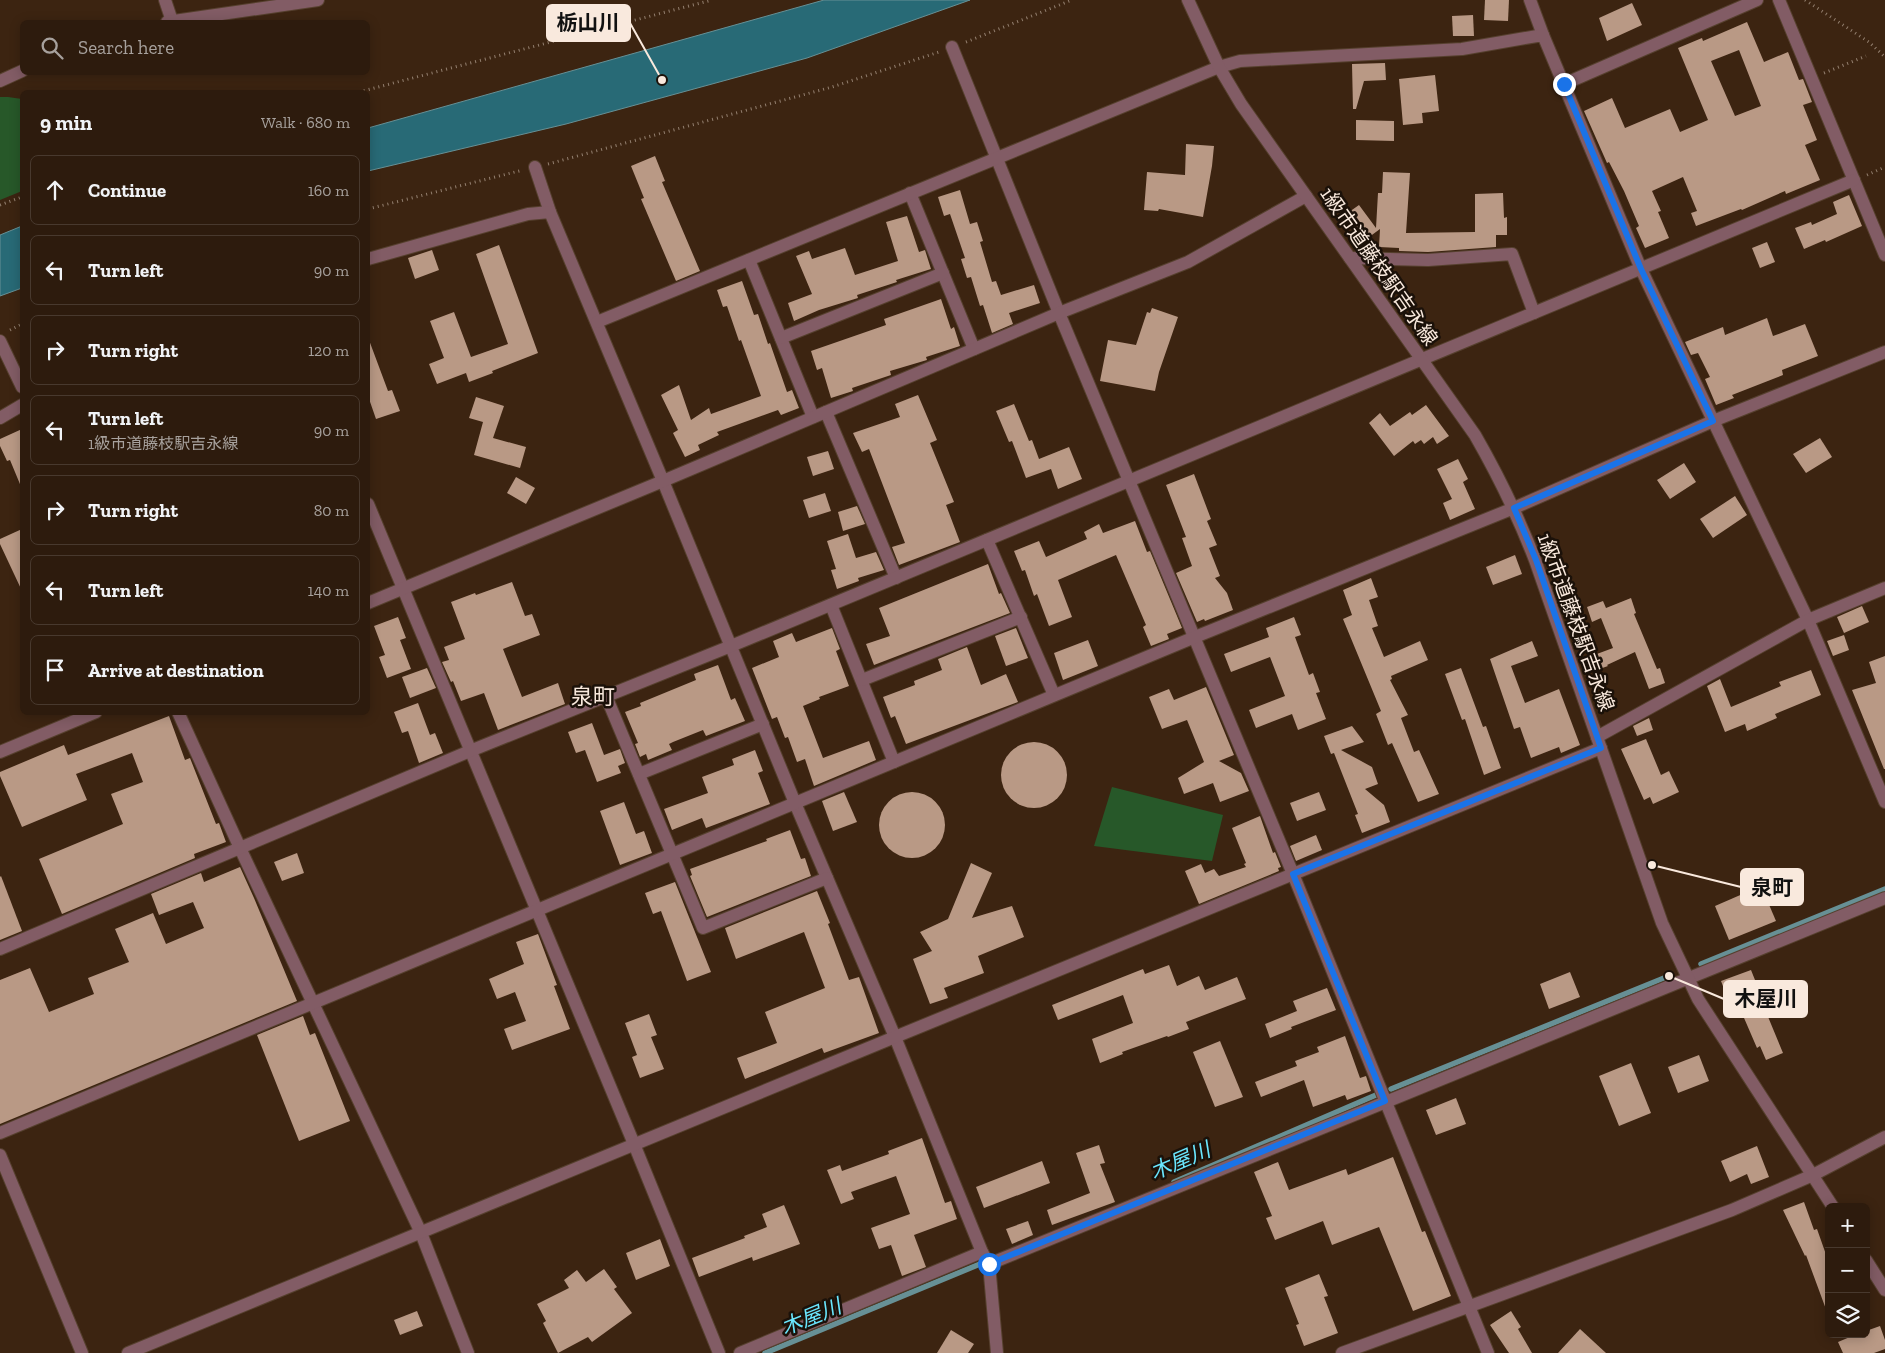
<!DOCTYPE html>
<html lang="en">
<head>
<meta charset="utf-8">
<style>
  body { margin:0; font-family:"Zilla Slab","Noto Sans JP",serif; background:#352416; color:#f1f3f6 }
  .controls { position:absolute; right:15px; bottom:15px; display:grid; overflow:hidden; border-radius:8px; box-shadow:0 2px 12px #0003 }
  .controls button { width:45px; height:45px; display:grid; place-items:center; padding:0; border:0; border-bottom:1px solid #48392e; background:#2d1b0d; color:#f1f3f6; font:25px sans-serif }
  .stop { position:absolute; width:15px; height:15px; margin:-11px; border:4px solid #1a73e8; border-radius:50%; background:#fff }
  .stop.end { background:#1a73e8; border-color:#fff; box-shadow:0 1px 5px #0008 }
  .list { margin:0; padding:0; list-style:none }
  h2 { display:flex; justify-content:space-between; align-items:center; height:65px; margin:0; padding:0 20px; font-size:21px }
  h2 small { font-size:16px; font-weight:400; color:#a7a19d }
  .list li { display:grid; grid-template-columns:32px 1fr auto; gap:15px; align-items:center; box-sizing:border-box; height:70px; margin:0 10px 10px; padding:0 10px; border:1px solid #48392e; border-radius:8px }
  .list b { display:block; font-size:19px; white-space:nowrap }
  .list p { margin:0; font-size:16px; white-space:nowrap; color:#a7a19d }
  .list em { font-size:16px; font-style:normal; color:#a7a19d }
  .icon { flex:none; width:28px; height:28px; fill:none; stroke:currentColor; stroke-width:2; stroke-linecap:round; stroke-linejoin:round }
  .map { position:relative; flex:none; width:1885px; height:1353px; overflow:hidden }
  .search { position:absolute; background:#2d1b0d; box-shadow:0 2px 12px #0003; left:20px; top:20px; width:350px; height:55px; display:flex; align-items:center; gap:12px; box-sizing:border-box; padding:0 18px; border-radius:8px; color:#a7a19d; font-size:19px }
  .panel { position:absolute; background:#2d1b0d; box-shadow:0 2px 12px #0003; left:20px; top:90px; width:350px; height:625px; border-radius:8px }
  .map>svg:first-child { display:block }
</style>
</head>
<body>
<div class="map">
<svg width="1885" height="1353" viewBox="0 0 1885 1353">
  <rect width="100%" height="100%" fill="#3c2411"/>
  <g fill="#275829">
    <path d="M0,97H8L22,99V191L0,200Z"/>
    <path d="M1112,787L1223,815L1212,861L1094,846Z"/>
  </g>
  <g fill="#286a76" stroke="#679095">
    <path d="M824,0H970L807,58L566,124L368,171V128Z"/>
    <path d="M22,226V288L0,296V235Z"/>
  </g>
  <g fill="none" stroke-linecap="round" stroke-linejoin="round">
    <g stroke="#679095" stroke-width="5.5">
      <path d="M1701,964L1885,889"/>
      <path d="M1391,1089L1669,976"/>
      <path d="M1174,1182L1376,1095"/>
      <path d="M765,1353L980,1264"/>
    </g>
  </g>
  <g fill="#b99985" fill-rule="evenodd">
    <path d="M1485,0H1509L1508,21L1484,20Z"/>
    <path d="M1632,3L1642,25L1607,41L1599,18Z"/>
    <path d="M1473,15L1474,36H1453L1452,16Z"/>
    <path d="M1747,22L1764,62L1788,52L1799,80L1803,79L1812,102L1803,105L1817,140L1805,145L1820,180L1786,194L1785,191L1742,210L1741,209L1696,226L1691,213L1697,211L1683,177L1652,191L1661,211L1658,212L1669,238L1645,248L1636,228L1639,226L1624,191L1609,162L1607,163L1584,111L1612,98L1625,128L1670,109L1680,132L1708,120L1678,48L1702,38L1703,41ZM1739,50L1761,106L1735,116L1711,61Z"/>
    <path d="M1385,63L1386,80L1364,81L1356,109H1353L1352,64Z"/>
    <path d="M1435,75L1439,111L1422,113L1423,123L1403,125L1399,79Z"/>
    <path d="M1356,120L1394,121V141L1356,140Z"/>
    <path d="M1186,144L1214,146L1212,166L1203,217L1159,209L1158,211L1144,210L1147,172L1185,175Z"/>
    <path d="M655,156L665,181L662,182L700,271L676,281L641,199L644,198L631,166Z"/>
    <path d="M1383,172L1410,173L1406,233L1475,232V194L1503,193L1504,218L1507,217V235H1496V247L1428,252L1399,251V248L1379,247L1380,229L1361,243L1342,217L1359,205L1376,228L1378,193H1382Z"/>
    <path d="M960,190L970,224L977,222L983,241L980,242L992,282L996,281L1001,295L1034,285L1040,303L1009,313L1013,324L992,333L983,305L980,306L971,277L967,278L961,259L965,258L950,214L944,216L938,197Z"/>
    <path d="M1849,195L1862,226L1826,242L1825,240L1804,249L1795,228L1811,222L1812,225L1837,214L1833,202Z"/>
    <path d="M907,216L919,252L925,250L931,269L896,280L897,282L857,295L858,298L819,310L794,321L788,303L812,294L796,256L809,251L812,259L845,248L855,275L898,261L886,222Z"/>
    <path d="M1767,242L1775,262L1760,268L1752,248Z"/>
    <path d="M499,245L538,353L492,371L493,373L469,382L466,373L437,384L429,364L444,358L430,321L454,312L471,357L508,344L476,254Z"/>
    <path d="M432,250L439,270L415,279L408,258Z"/>
    <path d="M742,281L754,315L758,314L768,344L770,343L787,392L792,390L799,408L781,415L778,410L717,432L719,435L698,445L700,450L685,457L673,433L678,430L661,395L679,385L691,420L709,408L711,414L761,396L741,340L739,341L727,306L723,307L717,290Z"/>
    <path d="M941,299L951,329L954,327L960,346L926,357L927,360L890,371L891,375L852,388L853,391L831,398L822,368L817,370L811,351L886,325L884,319Z"/>
    <path d="M1152,308L1178,317L1159,372L1155,391L1100,381L1108,340L1136,345L1147,312L1150,313Z"/>
    <path d="M1767,318L1773,336L1805,324L1818,356L1782,370L1783,375L1732,395L1734,398L1716,405L1705,379L1710,377L1698,353L1691,355L1685,342L1723,327L1725,335Z"/>
    <path d="M368,340H369L388,391L392,390L400,411L376,419L368,396Z"/>
    <path d="M918,395L937,440L930,443L954,502L946,505L960,542L899,565L892,547L905,543L869,449L862,452L853,433L900,417L895,404Z"/>
    <path d="M476,397L504,406L493,438L526,447L520,468L474,455L483,422L469,418Z"/>
    <path d="M1014,404L1029,441L1032,440L1039,459L1069,447L1082,479L1058,489L1051,469L1026,478L1012,441L1009,442L996,411Z"/>
    <path d="M1426,405L1449,436L1437,444L1433,437L1424,444L1421,440L1415,444L1413,441L1394,456L1369,423L1380,413L1390,426L1410,412L1412,415Z"/>
    <path d="M22,429V489L10,460L7,461L0,446V439Z"/>
    <path d="M1820,438L1832,457L1806,473L1793,454Z"/>
    <path d="M828,451L834,469L813,476L807,457Z"/>
    <path d="M1458,459L1468,479L1463,482L1475,509L1450,520L1443,503L1452,499L1437,469Z"/>
    <path d="M1684,463L1696,482L1670,499L1657,480Z"/>
    <path d="M1194,474L1211,519L1207,521L1217,545L1209,548L1220,576L1215,578L1227,593L1233,610L1205,621L1204,619L1197,622L1176,573L1192,566L1182,538L1186,537L1166,485Z"/>
    <path d="M516,477L535,488L526,504L507,493Z"/>
    <path d="M825,493L831,511L809,518L803,500Z"/>
    <path d="M1735,496L1747,515L1713,538L1700,519Z"/>
    <path d="M857,506L865,524L843,531L838,512Z"/>
    <path d="M1135,521L1147,552L1150,551L1182,628L1167,634L1169,639L1151,646L1143,627L1146,625L1116,555L1058,580L1072,617L1049,626L1037,594L1034,596L1025,570L1022,571L1014,551L1039,541L1046,557L1087,539L1084,532L1099,524L1103,533Z"/>
    <path d="M22,529V591L0,544V539Z"/>
    <path d="M848,534L856,558L876,552L884,570L858,578L859,581L837,589L831,570L836,569L827,541Z"/>
    <path d="M1515,555L1522,574L1493,585L1486,567Z"/>
    <path d="M988,564L999,594L1001,593L1010,613L874,665L866,644L890,636L879,608Z"/>
    <path d="M1371,578L1378,597L1369,600L1378,626L1372,628L1384,657L1420,641L1428,660L1391,676L1392,679L1390,680L1408,715L1401,718L1414,752L1419,750L1439,794L1418,802L1392,743L1388,745L1376,714L1381,711L1343,619L1352,615L1343,590Z"/>
    <path d="M512,582L525,616L532,614L540,635L503,649L522,697L558,683L565,704L498,730L484,693L461,701L453,681L451,682L442,662L449,660L444,647L465,639L451,602L475,593L476,595Z"/>
    <path d="M1631,598L1636,613L1634,614L1657,669L1660,668L1665,683L1649,689L1635,652L1607,665L1608,666L1591,672L1586,658L1613,648L1601,618L1592,622L1587,607L1603,601L1606,608Z"/>
    <path d="M1862,606L1869,622L1844,633L1837,617Z"/>
    <path d="M398,617L406,638L400,640L411,669L387,678L379,657L385,655L374,626Z"/>
    <path d="M1294,617L1301,635L1295,637L1309,675L1313,673L1320,692L1316,693L1326,719L1298,730L1292,714L1256,728L1249,710L1285,696L1270,657L1231,672L1224,654L1269,637L1266,628Z"/>
    <path d="M832,628L840,649L836,651L849,686L819,697L820,699L803,706L823,758L869,741L876,760L814,786L805,759L797,762L788,737L785,738L777,717L772,719L752,668L779,657L773,641L792,633L796,642Z"/>
    <path d="M1016,628L1028,658L1006,666L995,636Z"/>
    <path d="M1844,635L1849,650L1833,656L1827,641Z"/>
    <path d="M1088,640L1098,666L1063,680L1054,653Z"/>
    <path d="M1532,641L1538,656L1511,666L1525,703L1559,689L1580,745L1561,753L1559,747L1531,758L1520,727L1514,729L1490,659Z"/>
    <path d="M967,647L981,685L1006,674L1018,702L906,744L895,716L891,718L883,697L915,685L914,681L942,670L938,659Z"/>
    <path d="M1885,656V769H1884L1852,690L1876,683L1869,662Z"/>
    <path d="M718,665L731,700L735,698L745,721L706,736L703,730L673,742L669,744L672,750L648,760L646,754L640,757L635,744L638,743L625,712L641,706L640,703L696,680L694,674Z"/>
    <path d="M427,668L436,688L410,698L402,677Z"/>
    <path d="M1461,668L1483,727L1486,726L1501,768L1484,775L1465,719L1462,720L1445,674Z"/>
    <path d="M1811,670L1821,695L1775,714L1777,718L1747,731L1745,724L1725,732L1707,686L1720,679L1731,707L1781,686L1779,682Z"/>
    <path d="M1206,687L1234,755L1219,761L1241,773L1249,791L1220,802L1213,783L1184,794L1178,778L1204,762L1187,720L1162,729L1149,697L1169,689L1174,700Z"/>
    <path d="M418,703L430,735L435,733L443,753L419,763L408,731L402,733L394,712Z"/>
    <path d="M169,716L185,760L190,758L216,824L219,823L226,842L194,854L195,858L62,914L39,859L123,824L111,794L143,782L132,753L76,774L87,800L22,827L0,776V772L64,745L68,755Z"/>
    <path d="M1649,718L1653,730L1637,736L1633,726Z"/>
    <path d="M592,723L604,755L620,749L625,763L618,766L621,773L597,782L585,750L576,753L568,732Z"/>
    <path d="M1352,726L1364,742L1341,750L1372,767L1378,784L1365,789L1384,805L1390,822L1362,833L1355,815L1358,814L1334,753L1331,754L1324,736Z"/>
    <path d="M1646,739L1661,775L1669,771L1679,792L1653,804L1650,797L1644,800L1621,749Z"/>
    <circle cx="1034" cy="775" r="33"/>
    <path d="M755,750L763,771L758,773L770,804L706,828L702,818L672,830L664,809L708,793L702,777L734,765L732,759Z"/>
    <circle cx="912" cy="825" r="33"/>
    <path d="M844,792L857,822L833,831L822,801Z"/>
    <path d="M1319,792L1326,810L1297,821L1290,803Z"/>
    <path d="M624,802L636,834L644,831L652,853L620,865L600,811Z"/>
    <path d="M1260,816L1273,853L1275,852L1281,867L1278,868L1279,871L1199,904L1185,871L1201,864L1205,873L1214,869L1219,876L1246,867L1244,864L1246,863L1232,828Z"/>
    <path d="M790,830L801,859L805,858L811,876L707,917L690,876L692,875L690,869L767,841L766,839Z"/>
    <path d="M1316,835L1322,850L1296,861L1290,846Z"/>
    <path d="M297,853L304,873L282,881L274,862Z"/>
    <path d="M971,863L992,873L972,918L1012,906L1024,937L978,956L984,973L944,988L948,998L930,1004L913,959L932,951L920,932L948,919Z"/>
    <path d="M240,867L254,898L297,1001L0,1124V980L30,968L49,1012L94,994L88,978L129,962L115,929L153,913L166,944L204,928L193,902L159,915L151,894L201,873L204,882Z"/>
    <path d="M1,876L22,931L0,940V877Z"/>
    <path d="M675,882L711,972L687,981L661,911L653,914L645,893Z"/>
    <path d="M1761,886L1776,921L1729,940L1715,906Z"/>
    <path d="M817,891L830,923L828,924L849,980L859,977L879,1033L824,1053L822,1048L745,1079L737,1058L777,1043L765,1012L825,988L804,932L736,959L725,928Z"/>
    <path d="M538,934L557,985L554,986L570,1029L512,1050L504,1029L526,1021L515,992L497,999L489,979L524,964L516,942Z"/>
    <path d="M1169,965L1177,986L1199,976L1205,990L1237,977L1246,999L1186,1022L1189,1029L1168,1037L1167,1036L1122,1052L1123,1054L1100,1063L1092,1039L1133,1023L1123,995L1058,1020L1052,1005L1143,969L1145,974Z"/>
    <path d="M1751,970L1761,995H1759L1783,1053L1766,1060L1760,1046L1757,1048L1738,1004L1731,1007L1721,981Z"/>
    <path d="M1570,972L1580,997L1549,1009L1540,984Z"/>
    <path d="M1327,988L1336,1010L1291,1027L1292,1029L1270,1038L1265,1024L1297,1011L1293,1001Z"/>
    <path d="M649,1014L657,1035L651,1037L664,1069L640,1078L632,1057L637,1055L625,1023Z"/>
    <path d="M303,1016L310,1035L315,1033L350,1121L299,1141L257,1035Z"/>
    <path d="M1345,1036L1360,1078L1366,1076L1371,1091L1347,1100L1345,1095L1313,1107L1304,1080L1261,1097L1255,1082L1297,1066L1295,1061L1319,1052L1317,1047Z"/>
    <path d="M1220,1041L1243,1097L1215,1107L1193,1052Z"/>
    <path d="M1699,1055L1709,1081L1678,1093L1668,1067Z"/>
    <path d="M1631,1063L1651,1113L1619,1126L1599,1076Z"/>
    <path d="M1456,1098L1466,1124L1436,1135L1426,1110Z"/>
    <path d="M922,1138L945,1203L951,1201L957,1219L914,1235L926,1267L902,1276L891,1245L879,1249L871,1228L910,1214L896,1176L851,1192L854,1199L841,1204L827,1170L840,1165L842,1171L889,1154L888,1151Z"/>
    <path d="M1099,1145L1105,1163L1100,1164L1115,1202L1052,1225L1047,1210L1090,1193L1076,1153Z"/>
    <path d="M1757,1146L1769,1177L1751,1184L1747,1174L1730,1182L1721,1161Z"/>
    <path d="M1393,1157L1422,1232L1425,1231L1451,1296L1413,1311L1379,1227L1332,1245L1323,1221L1275,1240L1266,1218L1272,1216L1254,1172L1278,1162L1289,1190L1346,1169L1348,1175Z"/>
    <path d="M1042,1161L1050,1183L984,1208L976,1187Z"/>
    <path d="M1804,1202L1814,1230L1817,1229L1829,1263V1311L1827,1312L1806,1255L1805,1256L1783,1210Z"/>
    <path d="M784,1205L800,1244L753,1261L752,1257L699,1277L692,1258L745,1238L744,1236L767,1227L762,1214Z"/>
    <path d="M1028,1221L1033,1235L1012,1244L1006,1229Z"/>
    <path d="M660,1239L670,1266L636,1280L626,1253Z"/>
    <path d="M604,1269L617,1287L614,1289L632,1313L592,1342L588,1337L558,1353L543,1323L546,1321L537,1304L569,1288L564,1280L577,1270L586,1282Z"/>
    <path d="M1319,1274L1328,1296L1324,1297L1338,1333L1304,1346L1296,1325L1299,1324L1285,1288Z"/>
    <path d="M417,1311L423,1326L400,1335L394,1320Z"/>
    <path d="M1511,1311L1521,1327L1518,1329L1532,1353H1509L1490,1325Z"/>
    <path d="M1880,1326L1885,1340V1349L1874,1353H1843L1838,1342L1857,1334H1866V1331Z"/>
    <path d="M1580,1329L1606,1353H1558Z"/>
    <path d="M951,1330L974,1344L968,1353H937Z"/>
  </g>
  <g fill="none" stroke-linecap="round" stroke-linejoin="round">
    <defs>
      <g id="minor">
        <path d="M165,0L172,21"/>
        <path d="M1530,0L1543,35"/>
        <path d="M1779,0L1885,255"/>
        <path d="M167,22L318,0"/>
        <path d="M952,47L1059,313L1293,874L1488,1353"/>
        <path d="M0,81L22,71"/>
        <path d="M1564,84L1757,0"/>
        <path d="M535,167L550,212"/>
        <path d="M910,193L974,349"/>
        <path d="M1350,258L1428,260L1512,254L1534,313"/>
        <path d="M368,259L528,214L550,212L663,481L795,803L895,1037L982,1252L989,1264L997,1353"/>
        <path d="M749,260L813,417"/>
        <path d="M597,322L1219,67L1240,61L1462,49L1543,35L1641,269L1808,620L1885,802"/>
        <path d="M781,338L943,273"/>
        <path d="M0,341L22,387"/>
        <path d="M826,412L896,578"/>
        <path d="M0,418L22,405"/>
        <path d="M368,504L634,1144L719,1353"/>
        <path d="M987,540L1054,695"/>
        <path d="M368,603L663,481L1059,313L1188,262L1306,196"/>
        <path d="M831,605L894,762"/>
        <path d="M862,680L1021,617"/>
        <path d="M606,696L703,928L827,878"/>
        <path d="M178,712L240,848L421,1233L468,1353"/>
        <path d="M1597,737L1808,620L1885,588"/>
        <path d="M0,752L96,712"/>
        <path d="M639,774L763,724"/>
        <path d="M0,949L470,751L731,646L1854,180"/>
        <path d="M0,1133L1195,637L1514,508L1713,421L1885,352"/>
        <path d="M0,1155L82,1353"/>
        <path d="M989,1264L1885,898"/>
        <path d="M128,1353L895,1037L1601,748"/>
        <path d="M740,1353L982,1252"/>
      </g>
      <g id="tertiary">
        <path d="M1188,0L1219,67L1241,104L1475,435C1498,475 1518,516 1535,560L1662,923L1698,999L1833,1207"/>
        <path d="M1866,1260L1885,1290"/>
        <path d="M1342,1353L1732,1210L1813,1175L1885,1137"/>
      </g>
    </defs>
    <use href="#minor" stroke="#56402e" stroke-width="14"/>
    <use href="#tertiary" stroke="#56402e" stroke-width="14"/>
    <g stroke="#948070" stroke-width="3" stroke-dasharray="1 4" stroke-linecap="butt">
      <path d="M1805,0L1869,42L1885,57"/>
      <path d="M966,42L1072,0"/>
      <path d="M1824,73L1866,56"/>
      <path d="M359,92L712,0"/>
      <path d="M548,164L832,87L939,52"/>
      <path d="M1867,175L1885,167"/>
      <path d="M0,205L22,197"/>
      <path d="M368,209L523,170"/>
      <path d="M10,330L22,324"/>
    </g>
    <use href="#minor" stroke="#825c65" stroke-width="12"/>
    <use href="#tertiary" stroke="#825c65" stroke-width="12"/>
  </g>
  <g fill="none" stroke-linecap="round" stroke-linejoin="round">
    <path stroke="#1a73e8" stroke-width="6" d="M989,1264L1385,1101L1293,874L1601,748L1536,560L1514,508L1713,421L1641,269L1564,84"/>
  </g>
  <g text-anchor="middle" stroke-width="5" stroke-linejoin="round" paint-order="stroke">
    <g font-size="20" fill="#f9e9dd" stroke="#1b1109">
      <text transform="translate(1379 266) rotate(55)" y="7">1級市道藤枝駅吉永線</text>
      <text transform="translate(1576 622) rotate(70)" y="7">1級市道藤枝駅吉永線</text>
    </g>
    <g font-size="21" font-style="italic" fill="#6ae7ff" stroke="#1b1109">
      <text transform="translate(1180 1161) rotate(-23)" y="7">木屋川</text>
      <text transform="translate(811 1317) rotate(-22)" y="7">木屋川</text>
    </g>
    <g font-size="22" fill="#f9e9dd" stroke="#1b1109">
      <text x="593" y="704">泉町</text>
    </g>
  </g>
  <path fill="none" stroke="#f9e9dd" stroke-width="2" d="M662 80L630 23M1652 865L1741 887M1669 976L1724 999"/>
  <g fill="#f9e9dd" stroke="#1b1109" stroke-width="2">
    <circle cx="662" cy="80" r="5"/>
    <circle cx="1652" cy="865" r="5"/>
    <circle cx="1669" cy="976" r="5"/>
  </g>
  <g fill="#f9e9dd" stroke="#f9e9dd" stroke-width="2">
    <rect x="547" y="5" width="83" height="36" rx="5"/>
    <rect x="1741" y="869" width="62" height="36" rx="5"/>
    <rect x="1724" y="981" width="83" height="36" rx="5"/>
  </g>
  <g font-size="21" text-anchor="middle" font-weight="bold" fill="#111">
    <text x="588" y="30">栃山川</text>
    <text x="1772" y="895">泉町</text>
    <text x="1766" y="1006">木屋川</text>
  </g>
</svg>
<div class="controls">
<button>+</button>
<button>−</button>
<button><svg class="icon" aria-label="layers" viewBox="0 0 24 24"><path d="M12 4l9 5-9 5-9-5zM3 14l9 5 9-5"/></svg></button>
</div>
<div class="stop" style="left:989px;top:1264px"></div>
<div class="stop end" style="left:1564px;top:84px"></div>
<div class="search"><svg class="icon" aria-label="search" viewBox="0 0 24 24"><circle cx="10" cy="10" r="6"/><path d="M15 15l6 6"/></svg>Search here</div>
<section class="panel">
<h2>9 min<small>Walk · 680 m</small></h2>
<ul class="list">
<li><svg class="icon" aria-label="ahead" viewBox="0 0 24 24"><path d="M12 20V5M6 11l6-6 6 6"/></svg><div><b>Continue</b></div><em>160 m</em></li>
<li><svg class="icon" aria-label="left" viewBox="0 0 24 24"><path d="M17 20v-9H6M10 6l-5 5 5 5"/></svg><div><b>Turn left</b></div><em>90 m</em></li>
<li><svg class="icon" aria-label="right" viewBox="0 0 24 24"><path d="M7 20v-9h11M14 6l5 5-5 5"/></svg><div><b>Turn right</b></div><em>120 m</em></li>
<li><svg class="icon" aria-label="left" viewBox="0 0 24 24"><path d="M17 20v-9H6M10 6l-5 5 5 5"/></svg><div><b>Turn left</b><p>1級市道藤枝駅吉永線</p></div><em>90 m</em></li>
<li><svg class="icon" aria-label="right" viewBox="0 0 24 24"><path d="M7 20v-9h11M14 6l5 5-5 5"/></svg><div><b>Turn right</b></div><em>80 m</em></li>
<li><svg class="icon" aria-label="left" viewBox="0 0 24 24"><path d="M17 20v-9H6M10 6l-5 5 5 5"/></svg><div><b>Turn left</b></div><em>140 m</em></li>
<li><svg class="icon" aria-label="arrive" viewBox="0 0 24 24"><path d="M6 21V4h12l-3 4 3 4H6"/></svg><div><b>Arrive at destination</b></div></li>
</ul>
</section>
</div>
</body>
</html>
